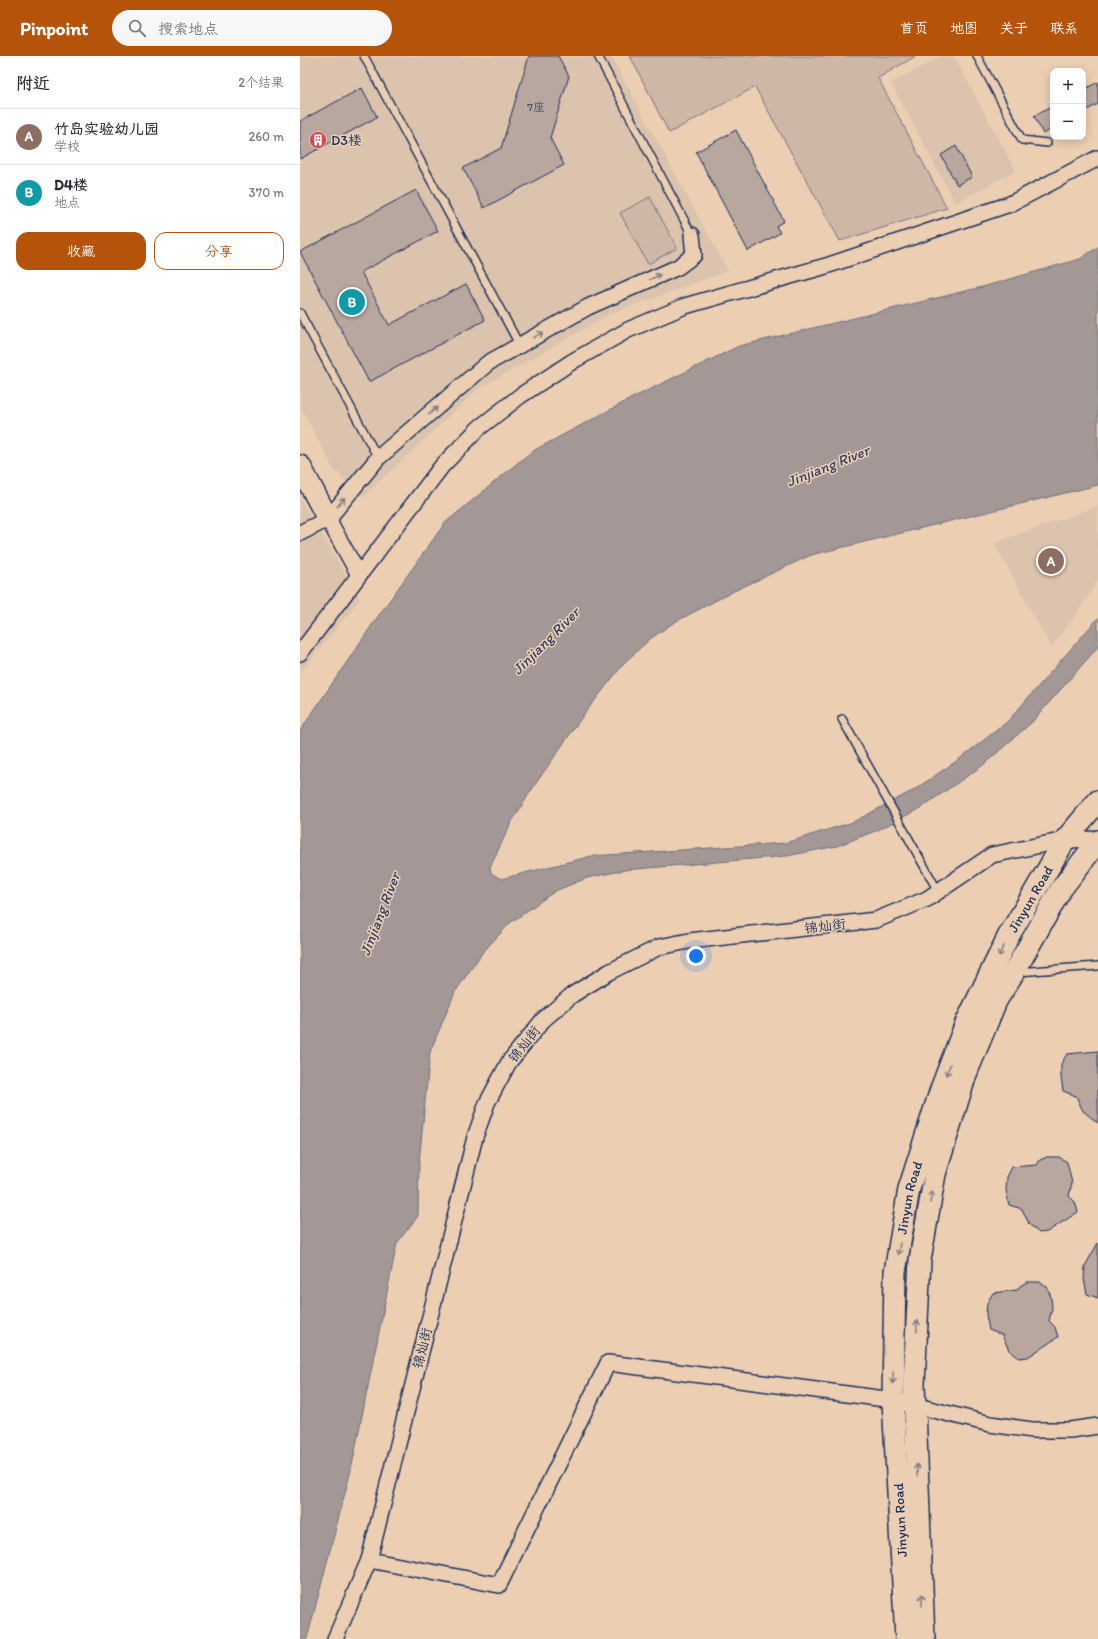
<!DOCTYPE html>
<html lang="zh">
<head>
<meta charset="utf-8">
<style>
  body { margin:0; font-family:Itim,"LXGW WenKai TC",sans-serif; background:#f7f7f7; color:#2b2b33 }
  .controls { position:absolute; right:12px; top:12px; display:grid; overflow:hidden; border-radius:8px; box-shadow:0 2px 10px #0003 }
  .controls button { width:36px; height:36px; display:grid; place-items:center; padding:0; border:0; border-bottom:1px solid #e1e1e2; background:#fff; color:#2b2b33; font:20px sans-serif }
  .you { position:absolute; left:396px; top:900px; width:14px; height:14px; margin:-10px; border:3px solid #fff; border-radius:50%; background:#1a73e8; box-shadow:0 0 0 6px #1a73e833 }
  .badge { display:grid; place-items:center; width:26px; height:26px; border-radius:50%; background:#b45309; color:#fff; font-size:13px; font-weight:700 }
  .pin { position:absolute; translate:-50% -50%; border:2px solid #fff; box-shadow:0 1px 4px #0006 }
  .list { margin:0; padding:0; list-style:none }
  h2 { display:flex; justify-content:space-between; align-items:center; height:52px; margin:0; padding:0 16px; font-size:17px }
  h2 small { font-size:13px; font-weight:400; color:#7c7c81 }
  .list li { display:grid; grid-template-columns:26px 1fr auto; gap:12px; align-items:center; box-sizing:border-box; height:56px; padding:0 16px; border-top:1px solid #e1e1e2 }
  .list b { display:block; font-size:15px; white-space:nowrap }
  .list p { margin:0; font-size:13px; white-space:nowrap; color:#7c7c81 }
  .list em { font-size:13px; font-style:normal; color:#7c7c81 }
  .actions { display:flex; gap:8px; padding:12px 16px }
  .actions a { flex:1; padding:9px 0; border:1px solid #b45309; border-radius:12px; text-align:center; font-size:14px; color:#b45309 }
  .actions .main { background:#b45309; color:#fff }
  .icon { flex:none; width:22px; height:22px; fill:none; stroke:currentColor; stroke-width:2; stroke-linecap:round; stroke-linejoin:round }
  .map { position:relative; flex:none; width:798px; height:1583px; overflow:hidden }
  header { display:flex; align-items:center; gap:24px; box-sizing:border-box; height:56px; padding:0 20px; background:#b45309; color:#fff }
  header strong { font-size:19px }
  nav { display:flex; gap:22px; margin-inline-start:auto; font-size:14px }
  .search { width:280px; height:36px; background:#f7f7f7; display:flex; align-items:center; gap:10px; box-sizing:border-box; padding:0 14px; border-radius:22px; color:#7c7c81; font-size:15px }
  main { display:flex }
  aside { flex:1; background:#fff }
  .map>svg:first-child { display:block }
</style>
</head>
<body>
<header>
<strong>Pinpoint</strong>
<div class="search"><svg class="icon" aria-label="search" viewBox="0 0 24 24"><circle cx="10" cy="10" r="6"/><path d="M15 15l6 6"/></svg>搜索地点</div>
<nav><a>首页</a><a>地图</a><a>关于</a><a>联系</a></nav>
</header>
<main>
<aside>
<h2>附近<small>2个结果</small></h2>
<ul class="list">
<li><span class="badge" style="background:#8d6e63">A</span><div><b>竹岛实验幼儿园</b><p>学校</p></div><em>260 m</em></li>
<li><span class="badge" style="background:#0f9aa8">B</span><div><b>D4楼</b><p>地点</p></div><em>370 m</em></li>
</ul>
<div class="actions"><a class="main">收藏</a><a>分享</a></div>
</aside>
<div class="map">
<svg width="798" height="1583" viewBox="0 0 798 1583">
  <rect width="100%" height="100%" fill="#eccfb3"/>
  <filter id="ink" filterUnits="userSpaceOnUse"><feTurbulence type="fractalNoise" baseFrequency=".025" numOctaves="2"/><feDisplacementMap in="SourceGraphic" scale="8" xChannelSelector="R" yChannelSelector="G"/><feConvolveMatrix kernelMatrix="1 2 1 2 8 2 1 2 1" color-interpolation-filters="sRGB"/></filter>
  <g filter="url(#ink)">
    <g fill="#dcc3ad">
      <path d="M0,0H311L428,215L310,258L177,334L63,441L34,414L0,350Z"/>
      <path d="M641,0H654L716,115L655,147L591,27Z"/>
      <path d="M0,442L60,543L0,617Z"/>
      <path d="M798,450V524L777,558L751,591L694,487Z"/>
    </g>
    <g fill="#ceb7a7" stroke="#747382">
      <path d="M330,0H616L578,22L647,152L540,185L455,31L369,77Z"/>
      <path d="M350,141L377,192L348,208L320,157Z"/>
    </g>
    <path fill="#a49896" stroke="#6d6e80" d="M798,191V429L511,499L434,535L373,567L350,583L325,606L284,658L234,730L211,767L190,811L191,817L201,823L292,800L485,787L553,766L614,734L658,704L707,666L798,562V591L732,666L682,710L619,753L578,774L537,790L487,800L325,814L287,822L255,835L210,867L182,897L155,936L130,996L119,1106L118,1160L97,1187L51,1414L7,1583H0V675L74,566L145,467L231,396L334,341L439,290L682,231L780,203Z"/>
    <g fill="#b8a79e" stroke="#1b2f5e">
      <path d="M229,0H258L269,20L250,82L264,109L184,152L163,112L201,92Z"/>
      <path d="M798,26V48L783,56V34Z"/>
      <path d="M62,32L77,61L0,103V65Z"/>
      <path d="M753,50V72L743,78L734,60Z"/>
      <path d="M436,74L484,165L476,170L480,177L448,195L396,96Z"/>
      <path d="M656,90L672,121L657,129L641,99Z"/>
      <path d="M116,134L138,175L61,216L89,269L166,228L185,264L69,326L0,196Z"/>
      <path d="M798,995V1067L783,1055L776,1040L763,1035L761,1021V1008L767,998Z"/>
      <path d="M747,1101H759L767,1106L772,1127L769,1140L775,1146L778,1156L747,1176L739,1177L729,1168L722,1153L709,1149L706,1134L707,1121L712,1111L737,1109L740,1104Z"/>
      <path d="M798,1187V1242L787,1238L784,1223L785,1210Z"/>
      <path d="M727,1226H740L747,1231L751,1241L752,1252L749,1265L755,1271L758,1281L728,1301L719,1302L709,1294L702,1279L689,1274L686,1259L687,1247L693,1237L717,1234L720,1230Z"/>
    </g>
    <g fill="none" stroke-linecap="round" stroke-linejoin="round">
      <defs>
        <g id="lane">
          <path d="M64,0L220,290"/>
          <path d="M298,0L392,179"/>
          <path d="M677,0L722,84L747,87"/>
          <path d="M0,257L78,402"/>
          <path d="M542,663L638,835"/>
          <path d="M718,916L798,910"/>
        </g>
        <g id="street">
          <path d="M28,463L59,519"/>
          <path d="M0,477L28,463L78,402L188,307L288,251L378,211L394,199L392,179"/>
          <path d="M0,597L142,410L179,372L220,340L273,305L328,274L385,250L526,210L710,148L798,102"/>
          <path d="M69,1504L199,1529L308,1307L593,1344L690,1368L732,1374H770L798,1370"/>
          <path d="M35,1583L69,1504L175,1081L187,1047L209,1006L243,964L272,939L309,916L359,891L389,885L576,864L627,843L692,799L765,784L798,783"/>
        </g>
        <g id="secondary">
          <path d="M0,410L28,463"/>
          <path id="s1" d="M606,1583L593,1344L595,1216L609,1133L641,1033L666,967L708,881L765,784L798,745"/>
          <path d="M624,1583L614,1328L620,1204L635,1118L666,1018L696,945L714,916L761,833L798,785"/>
        </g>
      </defs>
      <use href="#lane" stroke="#1b2f5e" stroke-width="10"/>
      <use href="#street" stroke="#1b2f5e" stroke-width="18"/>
      <use href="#secondary" stroke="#1b2f5e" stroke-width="24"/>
      <use href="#lane" stroke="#eccfb3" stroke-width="7"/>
      <use href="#street" stroke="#eccfb3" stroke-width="15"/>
      <use href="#secondary" stroke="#eccfb3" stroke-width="21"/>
    </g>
    <defs><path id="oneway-shaft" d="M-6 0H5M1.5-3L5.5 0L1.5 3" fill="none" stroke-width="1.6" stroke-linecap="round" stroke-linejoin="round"/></defs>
    <g stroke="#847f88">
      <use href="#oneway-shaft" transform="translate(355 221) rotate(-24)"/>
      <use href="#oneway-shaft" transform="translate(238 279) rotate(-29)"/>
      <use href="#oneway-shaft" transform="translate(133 355) rotate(-41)"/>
      <use href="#oneway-shaft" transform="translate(41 446) rotate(-50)"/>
      <use href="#oneway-shaft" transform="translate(701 895) rotate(116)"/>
      <use href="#oneway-shaft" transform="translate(648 1014) rotate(112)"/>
      <use href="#oneway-shaft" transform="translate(631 1141) rotate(-80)"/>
      <use href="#oneway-shaft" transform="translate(599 1193) rotate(99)"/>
      <use href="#oneway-shaft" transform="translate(617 1270) rotate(-87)"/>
      <use href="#oneway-shaft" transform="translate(593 1322) rotate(91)"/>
      <use href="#oneway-shaft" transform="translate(617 1414) rotate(-92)"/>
      <use href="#oneway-shaft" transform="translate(622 1544) rotate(-92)"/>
    </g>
  </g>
  <defs>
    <symbol id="building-disc" viewBox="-11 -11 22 22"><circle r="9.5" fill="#d1495b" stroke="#eccfb3"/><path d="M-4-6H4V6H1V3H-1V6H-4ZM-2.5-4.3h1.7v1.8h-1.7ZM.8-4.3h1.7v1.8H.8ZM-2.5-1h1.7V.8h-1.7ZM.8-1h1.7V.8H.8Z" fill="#fff"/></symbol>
  </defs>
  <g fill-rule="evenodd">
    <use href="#building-disc" x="8" y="74" width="20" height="20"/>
  </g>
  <g text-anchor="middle" stroke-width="3" stroke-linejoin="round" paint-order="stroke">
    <g font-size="12" fill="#424d6e">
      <text x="236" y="55">7座</text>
    </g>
    <g font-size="14" fill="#1b2f5e" stroke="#eccfb3" text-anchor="start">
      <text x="31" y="89">D3楼</text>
    </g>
    <g font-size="14" fill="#1b2f5e" stroke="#eccfb3">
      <text dy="5" stroke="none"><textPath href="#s1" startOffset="767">Jinyun Road</textPath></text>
      <text transform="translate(525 870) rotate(-7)" y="5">锦灿街</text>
      <text transform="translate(224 988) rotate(-52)" y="5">锦灿街</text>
      <text dy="5" stroke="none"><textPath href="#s1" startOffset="443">Jinyun Road</textPath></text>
      <text transform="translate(122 1292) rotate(-76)" y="5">锦灿街</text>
      <text transform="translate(600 1464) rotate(-93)" y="5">Jinyun Road</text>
    </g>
    <g font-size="15" font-style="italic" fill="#303f66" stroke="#eccfb3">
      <text transform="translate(528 410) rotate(-22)" y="5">Jinjiang River</text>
      <text transform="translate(246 585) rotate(-45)" y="5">Jinjiang River</text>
      <text transform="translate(80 858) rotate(-69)" y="5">Jinjiang River</text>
    </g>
  </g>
</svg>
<div class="controls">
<button>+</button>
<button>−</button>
</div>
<div class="you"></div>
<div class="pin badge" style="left:751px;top:505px;background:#8d6e63">A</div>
<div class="pin badge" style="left:52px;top:246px;background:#0f9aa8">B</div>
</div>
</main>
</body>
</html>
